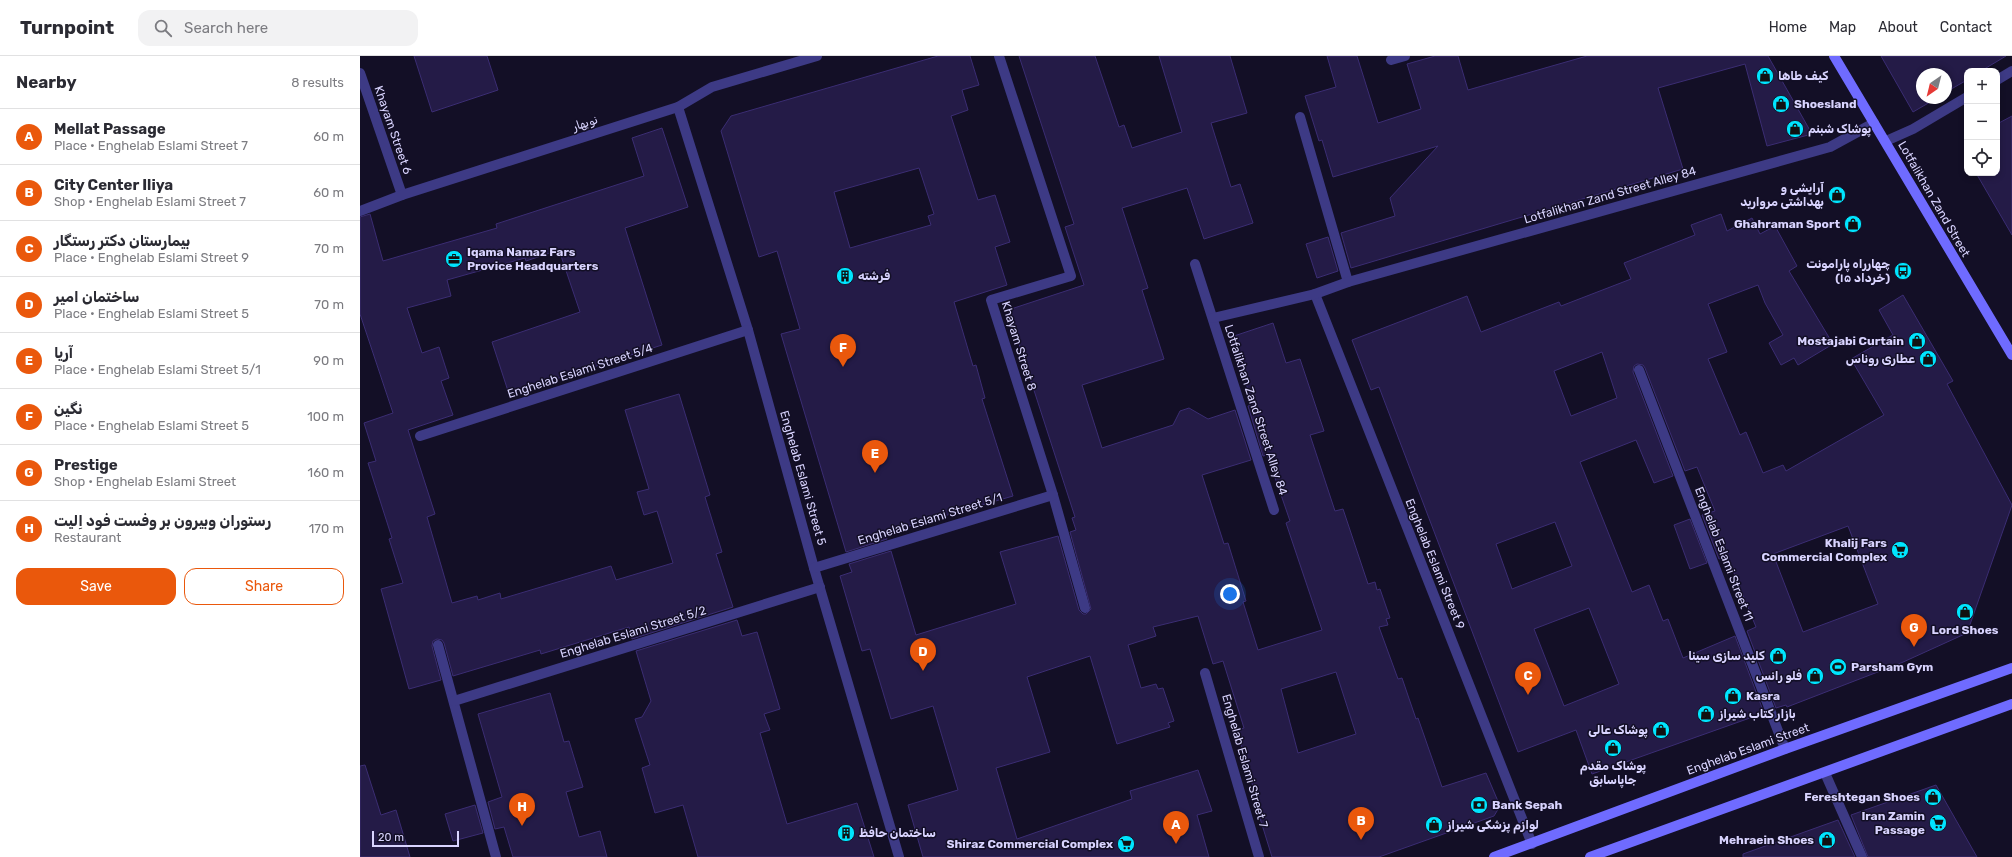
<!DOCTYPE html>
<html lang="en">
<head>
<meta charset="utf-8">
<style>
  body { margin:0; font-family:Rubik,Cairo,sans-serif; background:#f2f2f3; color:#2b2b33 }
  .controls { position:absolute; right:12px; top:12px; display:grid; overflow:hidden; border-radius:8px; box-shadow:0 2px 6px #0003 }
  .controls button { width:36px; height:36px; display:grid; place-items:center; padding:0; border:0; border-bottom:1px solid #e1e1e2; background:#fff; color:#2b2b33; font:20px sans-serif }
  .compass { position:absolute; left:1556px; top:12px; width:36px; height:36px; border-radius:50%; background:#fff; box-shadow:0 2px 6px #0003; rotate:215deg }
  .scale { position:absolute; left:12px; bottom:10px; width:87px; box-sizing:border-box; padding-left:4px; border:2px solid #d9d4ff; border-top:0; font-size:11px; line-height:14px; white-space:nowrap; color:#d9d4ff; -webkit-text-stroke:3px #130f26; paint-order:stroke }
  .you { position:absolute; left:870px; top:538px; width:14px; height:14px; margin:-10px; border:3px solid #fff; border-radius:50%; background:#1a73e8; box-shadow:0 0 0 6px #1a73e833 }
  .badge { display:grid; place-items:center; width:26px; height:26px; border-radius:50%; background:#ea580c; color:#fff; font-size:13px; font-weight:700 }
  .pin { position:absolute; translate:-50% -33px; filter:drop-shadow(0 1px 2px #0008) }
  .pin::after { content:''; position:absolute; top:21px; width:14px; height:12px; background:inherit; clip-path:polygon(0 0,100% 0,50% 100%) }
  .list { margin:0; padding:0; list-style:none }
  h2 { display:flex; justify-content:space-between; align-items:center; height:52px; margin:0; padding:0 16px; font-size:17px }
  h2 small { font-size:13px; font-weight:400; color:#7c7c81 }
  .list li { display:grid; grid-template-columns:26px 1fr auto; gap:12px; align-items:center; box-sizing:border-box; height:56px; padding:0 16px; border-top:1px solid #e1e1e2 }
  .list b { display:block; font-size:15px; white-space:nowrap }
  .list p { margin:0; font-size:13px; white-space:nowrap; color:#7c7c81 }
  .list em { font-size:13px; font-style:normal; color:#7c7c81 }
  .actions { display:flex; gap:8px; padding:12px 16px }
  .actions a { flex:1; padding:9px 0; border:1px solid #ea580c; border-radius:12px; text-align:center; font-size:14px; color:#ea580c }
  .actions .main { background:#ea580c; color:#fff }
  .icon { flex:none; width:22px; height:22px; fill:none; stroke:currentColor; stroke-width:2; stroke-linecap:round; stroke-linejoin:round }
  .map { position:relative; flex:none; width:1652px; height:801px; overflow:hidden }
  header { display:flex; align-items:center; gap:24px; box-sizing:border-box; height:56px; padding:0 20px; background:#fff; border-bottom:1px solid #e1e1e2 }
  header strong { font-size:19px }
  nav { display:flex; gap:22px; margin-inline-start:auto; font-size:14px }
  .search { width:280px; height:36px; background:#f2f2f3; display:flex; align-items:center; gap:10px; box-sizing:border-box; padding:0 14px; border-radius:12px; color:#7c7c81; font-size:15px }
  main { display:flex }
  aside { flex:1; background:#fff }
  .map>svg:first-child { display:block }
</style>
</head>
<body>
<header>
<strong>Turnpoint</strong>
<div class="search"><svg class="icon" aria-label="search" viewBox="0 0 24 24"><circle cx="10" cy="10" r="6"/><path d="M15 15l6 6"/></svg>Search here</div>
<nav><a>Home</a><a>Map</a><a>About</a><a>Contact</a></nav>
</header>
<main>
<aside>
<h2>Nearby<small>8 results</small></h2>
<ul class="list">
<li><span class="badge">A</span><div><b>Mellat Passage</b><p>Place · Enghelab Eslami Street 7</p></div><em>60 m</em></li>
<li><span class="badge">B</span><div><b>City Center Iliya</b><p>Shop · Enghelab Eslami Street 7</p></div><em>60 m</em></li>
<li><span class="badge">C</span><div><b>بیمارستان دکتر رستگار</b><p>Place · Enghelab Eslami Street 9</p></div><em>70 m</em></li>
<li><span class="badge">D</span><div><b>ساختمان امیر</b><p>Place · Enghelab Eslami Street 5</p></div><em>70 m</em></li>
<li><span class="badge">E</span><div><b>آریا</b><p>Place · Enghelab Eslami Street 5/1</p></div><em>90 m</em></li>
<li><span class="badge">F</span><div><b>نگین</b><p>Place · Enghelab Eslami Street 5</p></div><em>100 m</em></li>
<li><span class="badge">G</span><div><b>Prestige</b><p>Shop · Enghelab Eslami Street</p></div><em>160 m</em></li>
<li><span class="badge">H</span><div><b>رستوران وبیرون بر وفست فود اِلیت</b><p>Restaurant</p></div><em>170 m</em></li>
</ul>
<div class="actions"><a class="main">Save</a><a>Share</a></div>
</aside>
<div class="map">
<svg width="1652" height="801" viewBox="0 0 1652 801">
  <rect width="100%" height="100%" fill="#130f26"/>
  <g fill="#241b47" stroke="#3b2d73" fill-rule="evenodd">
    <path d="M54,0H127L138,34L72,56Z"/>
    <path d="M578,0H610L619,29L602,34L608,54L591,60L618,144L635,139L650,186L635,191L647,229L594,246L613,310L616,309L625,342L622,343L653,440L525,477L527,483L486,496L421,278L440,273L417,195L399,201L361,75L371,60ZM559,112L574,158L568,160L571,169L490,192L474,136Z"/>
    <path d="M659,0H735L759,71L764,69L772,92L822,76L799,0H870L887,57L851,67L871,131L880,128L893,167L844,183L827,132L762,152L788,232L782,234L804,303L722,329L742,392L813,369L820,355L829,352L848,363L875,354L891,404L842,419L864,488L868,487L886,545L883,546L898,594L962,574L926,467L930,465L919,433L907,399L903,400L888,350L893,349L871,281L913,267L926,307L940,303L964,375L950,379L975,455L983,453L1008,528L1015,526L1017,534L1020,533L1030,562L1026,563L1028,569L1019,571L1038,623L1042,622L1056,663L1058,662L1082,731L1126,717L1140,750L1134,760L1019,801H912L895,746L897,745L877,674L884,672L863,605L853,608L838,560L793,571L796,580L768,589L781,632L796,628L798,633L803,632L814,665L808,667L810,671L757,688L730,600L667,621L690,696L636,712L657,783L772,743L770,735L838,714L852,755L837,759L849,801H563L548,749L598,734L573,650L531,663L510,593L502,595L480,520L492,516L489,508L531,495L556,579L656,548L640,496L698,480L719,554L723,558H726L731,553L710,476L716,474L712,462L715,461L648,254L724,229L705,171L714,168ZM976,616L996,678L938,697L921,633Z"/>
    <path d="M967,0H997L1018,67L1061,53L1047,8L1075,0H1098L1108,34L1227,0H1408L1452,78L1407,90L1385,8L1298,32L1323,113L991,212L981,177L1035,160L1030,142L1078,90L973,121L962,84L959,85L945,40L976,31Z"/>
    <path d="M1521,0H1646L1621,15H1607V24L1586,36V18H1562V42H1577L1553,56Z"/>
    <path d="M1652,60V179L1616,117H1637V68Z"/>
    <path d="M302,72L328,151L265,172L302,289L149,338L132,286L220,256L199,194L166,205L165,202L87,224L91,240L47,252L62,297L79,291L89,322L81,325L93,359L48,374L75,458L67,461L92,547L117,540L118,544L140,537L141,543L251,510L256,524L313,507L297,455L284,459L277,436L289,433L265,354L319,338L350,439L345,441L362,496L356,498L373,551L272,583L269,571L181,598L180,594L93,620L84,587L82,584L77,583L73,585L72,590L81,624L49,633L21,533L43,527L29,483L32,482L8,407L16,405L4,367L33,357L0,258V161L10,158L23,205L137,172L136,168L284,120L272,82Z"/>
    <path d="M1361,158L1367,175L1392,162L1400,178L1415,170L1437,210L1429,215L1473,288L1438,309L1434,302L1421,309L1409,287L1423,279L1405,247L1398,229L1348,248L1367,296L1348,303L1380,379L1386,376L1403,417L1423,409L1426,415L1524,359L1491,303L1533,279L1519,254L1543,239L1593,325L1587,328L1652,449L1607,577L1541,607L1427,651L1426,649L1416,652L1387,575L1396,571L1367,500L1359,503L1342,459L1355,455L1337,411L1325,415L1285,312L1283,309L1277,308L1274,310L1273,316L1313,420L1294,427L1276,384L1220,406L1272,536L1289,529L1303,565L1308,563L1323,602L1375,580L1404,657L1232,718L1216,674L1158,696L1019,331L1011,334L992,284L1107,240L1121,276L1199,246L1201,250L1271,223L1264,207L1335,179L1331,169ZM1242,296L1257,342L1211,360L1194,315ZM1195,466L1212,510L1152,533L1136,488ZM1488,470L1518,548L1443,576L1413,498ZM1229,552L1259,628L1204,650L1174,573Z"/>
    <path d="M968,181L978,215L957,222L946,188Z"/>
    <path d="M1330,463L1347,507L1330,513L1314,469Z"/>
    <path d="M377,564L382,580L397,576L420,653L404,658L410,674L400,677L427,768L497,747L514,801H338L323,749L295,757L282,712L290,709L275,663L282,661L291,645L276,595Z"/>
    <path d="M190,637L204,686L209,685L223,731L206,736L219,781L240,775L247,801H153L144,771L135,773L128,746L142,741L118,658Z"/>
    <path d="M5,709L21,759L36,754L50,801H0V710Z"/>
    <path d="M1576,729L1617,801H1508L1491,759Z"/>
    <path d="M115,749L123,777L93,785L85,758Z"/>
    <path d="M1478,764L1495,801H1383V798Z"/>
  </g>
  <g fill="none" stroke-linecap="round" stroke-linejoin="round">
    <g stroke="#3d3a85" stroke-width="10">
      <path d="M639,0L711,220L631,244L693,439L725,552"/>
      <path d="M1031,4L1045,0"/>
      <path d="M0,17L42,139"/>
      <path d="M1637,24L1652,15"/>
      <path d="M318,51L388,274L454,512L539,801"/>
      <path d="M940,61L988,226"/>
      <path d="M1526,85L1553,73L1607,41"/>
      <path d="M0,155L42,139L318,51L352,31L457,0"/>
      <path d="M835,208L914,454"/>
      <path d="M955,238L1172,788"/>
      <path d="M853,262L955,238L988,226L1470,91L1514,67"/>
      <path d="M1279,314L1425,693"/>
      <path d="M60,380L388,274"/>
      <path d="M454,512L693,439"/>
      <path d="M78,589L136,801"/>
      <path d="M845,617L899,801"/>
      <path d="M94,645L460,531"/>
      <path d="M1465,717L1502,801"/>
    </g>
    <g stroke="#6f6bff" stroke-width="10">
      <path d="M1474,0L1652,299"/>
      <path d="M1134,801L1425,693L1652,612"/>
      <path d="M1230,801L1652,648"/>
    </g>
  </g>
  <defs>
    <symbol id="shop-disc" viewBox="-11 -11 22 22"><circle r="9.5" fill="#00e5ff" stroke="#130f26"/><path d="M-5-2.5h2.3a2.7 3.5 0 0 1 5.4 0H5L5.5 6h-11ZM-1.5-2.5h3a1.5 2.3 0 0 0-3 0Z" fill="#111"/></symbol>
    <symbol id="office-disc" viewBox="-11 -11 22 22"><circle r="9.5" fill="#00e5ff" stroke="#130f26"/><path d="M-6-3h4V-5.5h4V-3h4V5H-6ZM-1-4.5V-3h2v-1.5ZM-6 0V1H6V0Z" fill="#111"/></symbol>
    <symbol id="bus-disc" viewBox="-11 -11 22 22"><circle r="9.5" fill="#00e5ff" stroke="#130f26"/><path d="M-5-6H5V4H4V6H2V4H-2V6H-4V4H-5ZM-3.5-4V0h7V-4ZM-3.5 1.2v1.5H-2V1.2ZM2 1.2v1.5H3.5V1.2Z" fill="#111"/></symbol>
    <symbol id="building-disc" viewBox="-11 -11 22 22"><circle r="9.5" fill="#00e5ff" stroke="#130f26"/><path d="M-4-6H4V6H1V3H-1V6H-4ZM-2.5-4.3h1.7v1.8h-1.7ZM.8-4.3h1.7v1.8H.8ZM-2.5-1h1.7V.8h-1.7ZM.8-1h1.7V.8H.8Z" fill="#111"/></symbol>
    <symbol id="supermarket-disc" viewBox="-11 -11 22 22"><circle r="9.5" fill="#00e5ff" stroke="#130f26"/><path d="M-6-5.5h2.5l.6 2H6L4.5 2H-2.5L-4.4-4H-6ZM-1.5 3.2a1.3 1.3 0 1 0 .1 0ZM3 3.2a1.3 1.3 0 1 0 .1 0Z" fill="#111"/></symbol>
    <symbol id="stadium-disc" viewBox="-11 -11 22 22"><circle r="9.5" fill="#00e5ff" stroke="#130f26"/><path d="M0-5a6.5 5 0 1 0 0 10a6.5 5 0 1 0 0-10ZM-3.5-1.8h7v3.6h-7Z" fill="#111"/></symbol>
    <symbol id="bank-disc" viewBox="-11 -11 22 22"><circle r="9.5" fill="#00e5ff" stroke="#130f26"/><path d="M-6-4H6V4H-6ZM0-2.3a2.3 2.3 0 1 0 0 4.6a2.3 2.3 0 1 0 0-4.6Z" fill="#111"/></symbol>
  </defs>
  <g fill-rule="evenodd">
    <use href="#shop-disc" x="1395" y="10" width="20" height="20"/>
    <use href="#shop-disc" x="1411" y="38" width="20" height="20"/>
    <use href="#shop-disc" x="1425" y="63" width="20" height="20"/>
    <use href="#shop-disc" x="1467" y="129" width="20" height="20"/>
    <use href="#shop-disc" x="1483" y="158" width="20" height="20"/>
    <use href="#office-disc" x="84" y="193" width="20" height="20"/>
    <use href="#bus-disc" x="1533" y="205" width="20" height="20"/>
    <use href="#building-disc" x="475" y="210" width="20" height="20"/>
    <use href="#shop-disc" x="1547" y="275" width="20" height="20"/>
    <use href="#shop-disc" x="1558" y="293" width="20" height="20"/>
    <use href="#supermarket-disc" x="1530" y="484" width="20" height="20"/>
    <use href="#shop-disc" x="1595" y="546" width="20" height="20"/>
    <use href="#shop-disc" x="1408" y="590" width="20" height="20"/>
    <use href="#stadium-disc" x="1468" y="601" width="20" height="20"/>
    <use href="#shop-disc" x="1445" y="610" width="20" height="20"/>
    <use href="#shop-disc" x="1363" y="630" width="20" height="20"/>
    <use href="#shop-disc" x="1336" y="648" width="20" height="20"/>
    <use href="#shop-disc" x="1291" y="664" width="20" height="20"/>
    <use href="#shop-disc" x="1243" y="682" width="20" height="20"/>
    <use href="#shop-disc" x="1563" y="731" width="20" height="20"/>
    <use href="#bank-disc" x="1109" y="739" width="20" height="20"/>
    <use href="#supermarket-disc" x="1568" y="757" width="20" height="20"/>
    <use href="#shop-disc" x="1064" y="759" width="20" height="20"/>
    <use href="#building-disc" x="476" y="767" width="20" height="20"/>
    <use href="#shop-disc" x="1457" y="774" width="20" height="20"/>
    <use href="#supermarket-disc" x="756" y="778" width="20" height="20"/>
  </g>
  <g text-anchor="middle" stroke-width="3" stroke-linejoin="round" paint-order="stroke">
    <g font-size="12" font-weight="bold" fill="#d9d4ff" stroke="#130f26" text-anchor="end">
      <text x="1418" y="24" text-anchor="start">کیف طاها</text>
      <text x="1434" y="52" text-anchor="start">Shoesland</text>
      <text x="1448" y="77" text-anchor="start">پوشاک شبنم</text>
      <text x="1464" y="136">آرایشی و<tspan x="1464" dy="14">بهداشتی مروارید</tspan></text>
      <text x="1480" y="172">Ghahraman Sport</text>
      <text x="107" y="200" text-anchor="start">Iqama Namaz Fars<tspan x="107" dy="14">Provice Headquarters</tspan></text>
      <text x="1530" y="212">چهارراه پارامونت<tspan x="1530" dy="14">(۱۵ خرداد)</tspan></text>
      <text x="498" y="224" text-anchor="start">فرشته</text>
      <text x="1544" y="289">Mostajabi Curtain</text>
      <text x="1555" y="307">عطاری روناس</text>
      <text x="1527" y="491">Khalij Fars<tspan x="1527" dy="14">Commercial Complex</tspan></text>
      <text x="1605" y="578" text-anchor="middle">Lord Shoes</text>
      <text x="1405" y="604">کلید سازی سینا</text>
      <text x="1491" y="615" text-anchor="start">Parsham Gym</text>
      <text x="1442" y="624">فلو رانس</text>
      <text x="1386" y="644" text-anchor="start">Kasra</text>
      <text x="1359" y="662" text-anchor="start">بازار کتاب شیراز</text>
      <text x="1288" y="678">پوشاک عالی</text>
      <text x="1253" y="714" text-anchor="middle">پوشاک مقدم<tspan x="1253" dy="14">جاپاسابق</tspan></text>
      <text x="1560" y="745">Fereshtegan Shoes</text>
      <text x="1132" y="753" text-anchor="start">Bank Sepah</text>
      <text x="1565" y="764">Iran Zamin<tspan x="1565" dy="14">Passage</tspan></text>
      <text x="1087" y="773" text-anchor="start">لوازم پزشکی شیراز</text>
      <text x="499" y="781" text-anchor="start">ساختمان حافظ</text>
      <text x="1454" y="788">Mehraein Shoes</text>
      <text x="753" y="792">Shiraz Commercial Complex</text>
    </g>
    <g font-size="12" fill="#d9d4ff" stroke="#130f26">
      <text transform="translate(225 67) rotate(-18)" y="4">نوبهار</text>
      <text transform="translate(33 74) rotate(71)" y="4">Khayam Street 6</text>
      <text transform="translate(1250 139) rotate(-16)" y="4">Lotfalikhan Zand Street Alley 84</text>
      <text transform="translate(1574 143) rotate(60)" y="4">Lotfalikhan Zand Street</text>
      <text transform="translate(659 290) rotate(73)" y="4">Khayam Street 8</text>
      <text transform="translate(220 315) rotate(-18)" y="4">Enghelab Eslami Street 5/4</text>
      <text transform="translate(896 354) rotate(72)" y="4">Lotfalikhan Zand Street Alley 84</text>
      <text transform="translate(443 422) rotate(74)" y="4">Enghelab Eslami Street 5</text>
      <text transform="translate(570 463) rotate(-17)" y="4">Enghelab Eslami Street 5/1</text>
      <text transform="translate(1364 498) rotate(69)" y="4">Enghelab Eslami Street 11</text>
      <text transform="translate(1075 508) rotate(68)" y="4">Enghelab Eslami Street 9</text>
      <text transform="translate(273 576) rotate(-17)" y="4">Enghelab Eslami Street 5/2</text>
      <text transform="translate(1388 693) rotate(-20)" y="4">Enghelab Eslami Street</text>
      <text transform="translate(885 705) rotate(74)" y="4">Enghelab Eslami Street 7</text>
    </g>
  </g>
</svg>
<div class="controls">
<button>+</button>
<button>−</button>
<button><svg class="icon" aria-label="locate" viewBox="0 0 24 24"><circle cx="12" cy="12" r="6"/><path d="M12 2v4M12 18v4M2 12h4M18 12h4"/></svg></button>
</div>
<svg class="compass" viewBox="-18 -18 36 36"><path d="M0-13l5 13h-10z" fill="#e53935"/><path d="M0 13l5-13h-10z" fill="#7c7c81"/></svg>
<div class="scale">20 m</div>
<div class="you"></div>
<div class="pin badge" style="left:816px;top:788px">A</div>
<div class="pin badge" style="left:1001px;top:784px">B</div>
<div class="pin badge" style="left:1168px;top:639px">C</div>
<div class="pin badge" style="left:563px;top:615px">D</div>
<div class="pin badge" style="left:515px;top:417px">E</div>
<div class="pin badge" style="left:483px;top:311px">F</div>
<div class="pin badge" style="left:1554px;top:591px">G</div>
<div class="pin badge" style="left:162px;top:770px">H</div>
</div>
</main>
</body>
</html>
